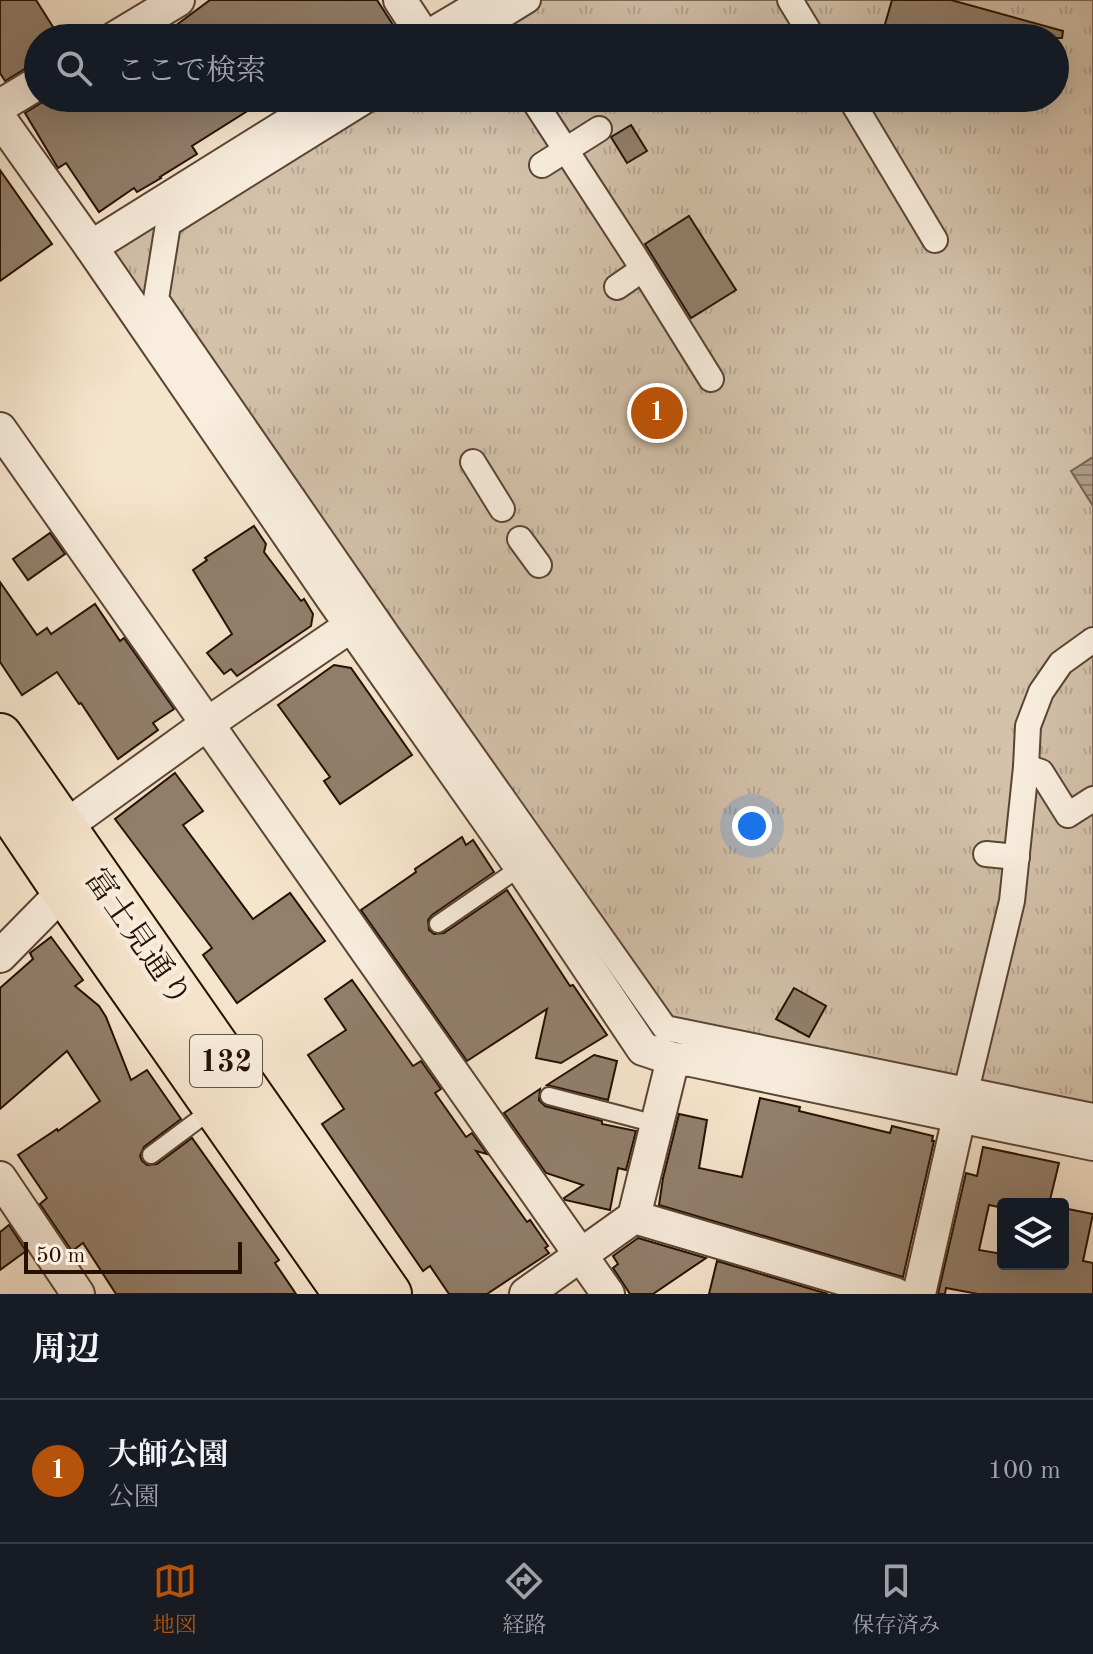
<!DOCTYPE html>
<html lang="ja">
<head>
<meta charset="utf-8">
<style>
  body { margin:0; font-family:"Old Standard TT","Noto Serif JP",serif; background:#242831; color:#f1f3f6 }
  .controls { position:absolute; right:24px; bottom:24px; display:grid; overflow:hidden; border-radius:8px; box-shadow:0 8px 32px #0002 }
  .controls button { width:72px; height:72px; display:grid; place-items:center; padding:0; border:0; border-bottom:2px solid #363941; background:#171b24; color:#f1f3f6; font:40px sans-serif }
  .scale { position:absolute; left:24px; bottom:20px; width:218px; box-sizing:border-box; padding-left:8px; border:4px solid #261002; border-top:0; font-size:22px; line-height:28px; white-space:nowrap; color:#261002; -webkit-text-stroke:6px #f9eede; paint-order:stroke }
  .you { position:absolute; left:752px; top:826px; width:28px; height:28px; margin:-20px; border:6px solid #fff; border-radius:50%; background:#1a73e8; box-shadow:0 0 0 12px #1a73e833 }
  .badge { display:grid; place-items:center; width:52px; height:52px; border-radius:50%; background:#b45309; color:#fff; font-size:26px; font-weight:700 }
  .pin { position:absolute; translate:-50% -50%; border:4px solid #fff; box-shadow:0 2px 8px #0006 }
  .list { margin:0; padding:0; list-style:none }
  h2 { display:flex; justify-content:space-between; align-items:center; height:104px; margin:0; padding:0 32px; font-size:34px }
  h2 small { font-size:26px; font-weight:400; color:#9ea1a6 }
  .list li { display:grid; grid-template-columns:52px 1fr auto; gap:24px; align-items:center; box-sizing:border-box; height:144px; padding:0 32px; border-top:2px solid #363941 }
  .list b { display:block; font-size:30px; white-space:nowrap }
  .list p { margin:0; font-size:26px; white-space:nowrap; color:#9ea1a6 }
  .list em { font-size:26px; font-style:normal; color:#9ea1a6 }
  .icon { flex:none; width:44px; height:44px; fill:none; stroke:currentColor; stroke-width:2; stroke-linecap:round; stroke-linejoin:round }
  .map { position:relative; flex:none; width:1093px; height:1294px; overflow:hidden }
  .search { position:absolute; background:#171b24; box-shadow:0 8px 32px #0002; left:24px; right:24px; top:24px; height:88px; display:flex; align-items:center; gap:20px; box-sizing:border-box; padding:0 28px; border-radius:44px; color:#9ea1a6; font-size:30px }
  .sheet { height:248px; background:#171b24 }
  nav { display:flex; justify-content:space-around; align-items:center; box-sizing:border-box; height:112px; border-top:2px solid #363941; background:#171b24; font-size:22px; color:#9ea1a6 }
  nav a { display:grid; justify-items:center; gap:4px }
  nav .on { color:#b45309 }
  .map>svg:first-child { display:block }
</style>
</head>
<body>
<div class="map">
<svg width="1093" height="1294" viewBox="0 0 1093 1294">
  <defs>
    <pattern id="park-tufts" width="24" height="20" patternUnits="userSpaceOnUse" patternTransform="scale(2)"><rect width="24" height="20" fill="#d3c1aa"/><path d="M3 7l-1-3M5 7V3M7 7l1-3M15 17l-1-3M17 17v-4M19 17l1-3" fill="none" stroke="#b5a591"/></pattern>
    <pattern id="water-rules" width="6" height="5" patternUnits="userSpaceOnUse" patternTransform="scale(2)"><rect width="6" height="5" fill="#af9d88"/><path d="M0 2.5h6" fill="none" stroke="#8e7f6d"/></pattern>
  </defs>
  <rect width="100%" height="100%" fill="#f6e5cd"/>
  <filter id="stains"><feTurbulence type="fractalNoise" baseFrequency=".0025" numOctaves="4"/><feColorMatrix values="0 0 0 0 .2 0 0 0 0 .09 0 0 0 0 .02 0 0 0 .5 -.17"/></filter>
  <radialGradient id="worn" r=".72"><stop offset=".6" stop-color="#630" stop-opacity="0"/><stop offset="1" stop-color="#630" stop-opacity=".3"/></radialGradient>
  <path fill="url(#park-tufts)" stroke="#7c6856" stroke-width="2" d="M508,0H1093V1131L939,1097L656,1039L112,255L115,243L348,98H1055V38H445Z"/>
  <path fill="url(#water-rules)" stroke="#786552" stroke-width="2" d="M1093,457V506L1071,471Z"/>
  <g fill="#927f6c" stroke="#261002" stroke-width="2">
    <path d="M0,0H36L60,38H38V64L28,67L5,81L0,73Z"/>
    <path d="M210,0H377L395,28L379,38H159Z"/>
    <path d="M892,0H951L1063,31L1062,38H881Z"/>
    <path d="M49,98H268L192,146L197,154L160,177L161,178L137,192L134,188L99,212L66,163L58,168L25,113Z"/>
    <path d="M631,125L647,151L627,163L611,137Z"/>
    <path d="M0,170L52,244L0,281Z"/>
    <path d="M689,216L736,290L691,318L645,244Z"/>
    <path d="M254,526L266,544L264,552L301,601L304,599L313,614L311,626L237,676L231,669L224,674L207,653L232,634L193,570L207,560L205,558Z"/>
    <path d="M50,533L65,554L28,580L13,559Z"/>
    <path d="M0,582L37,635L47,628L51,634L95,604L120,641L124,638L174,709L153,723L158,730L118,759L81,703L79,704L57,672L22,695L0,662Z"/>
    <path d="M334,665L351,668L412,755L340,804L324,781L330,777L278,705Z"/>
    <path d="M175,773L203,811L183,825L253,919L290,893L325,941L237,1003L203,955L212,948L115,819Z"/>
    <path d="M462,837L466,845L473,840L494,872L432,915L428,920L429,930L434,934L444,933L507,890L570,986L573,985L607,1035L561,1063L536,1058L547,1009L467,1061L361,910L416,872L415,869Z"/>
    <path d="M51,937L83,980L75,986L99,1006L106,1017L131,1080L147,1070L181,1119L144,1147L140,1156L142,1161L147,1165L157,1164L192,1138L279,1260L275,1263L296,1294H116L83,1243L72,1251L40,1204L47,1198L18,1155L57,1129L58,1131L100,1101L67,1051L0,1109V988L33,959L30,953Z"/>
    <path d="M352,980L413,1066L421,1061L441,1089L435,1093L466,1137L472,1133L487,1154L476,1151L527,1222L530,1220L548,1246L545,1248L549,1253L487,1294H449L430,1266L423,1271L322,1124L344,1109L308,1055L346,1030L325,999Z"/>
    <path d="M794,988L826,1006L809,1037L776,1019Z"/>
    <path d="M594,1055L617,1061L608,1100L547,1085Z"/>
    <path d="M540,1089L539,1100L545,1106L602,1121V1124L636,1131L626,1170L618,1168L610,1210L565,1200L564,1198L583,1185L546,1173L504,1113Z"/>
    <path d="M760,1098L800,1107L799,1111L890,1133L892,1126L933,1136L932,1141H934L903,1277L659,1205L663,1178L679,1114L707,1120L699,1168L742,1177Z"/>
    <path d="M983,1147L1059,1163L1049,1204H1003V1208L989,1205L979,1250L1003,1254V1264H1063V1208L1093,1214L1083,1261L1093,1263V1294H978L946,1288L945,1294H938L966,1173L977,1176Z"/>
    <path d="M9,1225L26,1251L0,1270V1232Z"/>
    <path d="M638,1238L706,1258L653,1294H630L613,1268L618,1264L613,1256Z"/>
    <path d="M717,1261L828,1294H709Z"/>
  </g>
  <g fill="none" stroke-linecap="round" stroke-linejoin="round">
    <defs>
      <g id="service">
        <path d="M438,924L521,867"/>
        <path d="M549,1096L656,1124"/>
        <path d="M151,1155L214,1108"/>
      </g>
      <g id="pedestrian">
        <path d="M790,0L813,38"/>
        <path d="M467,38L528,0"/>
        <path d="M370,98L168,224L156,299L392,641L665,1028L1093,1116"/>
        <path d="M532,98L634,255L711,379"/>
        <path d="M850,98L935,240"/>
        <path d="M542,165L599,129"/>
        <path d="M617,287L643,269"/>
        <path d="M473,462L502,509"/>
        <path d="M520,539L539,565"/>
        <path d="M1026,767L1041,772L1068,815L1093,799"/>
        <path d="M986,854L1017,857"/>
        <path d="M966,1091L1012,901L1026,767L1028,726L1041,692L1061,663L1093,640"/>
      </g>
      <g id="minor">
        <path d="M400,0L425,38"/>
        <path d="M115,38L178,0"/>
        <path d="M426,38L490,0"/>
        <path d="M330,98L91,247L334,601L521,867L643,1049L673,1059L691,1060L1093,1144"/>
        <path d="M0,106L38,83"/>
        <path d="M0,119L91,247"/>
        <path d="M0,429L608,1294"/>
        <path d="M0,956L64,891L63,828L207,724L352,625"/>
        <path d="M0,1178L78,1294"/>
        <path d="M634,1217L895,1294"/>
        <path d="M526,1294L634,1217L673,1059"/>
        <path d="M919,1294L959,1117"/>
      </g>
      <g id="trunk">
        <path d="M0,736L389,1294"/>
        <path d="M0,796L64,891L346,1294"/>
      </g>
    </defs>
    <use href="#service" stroke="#5a4535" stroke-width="20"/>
    <use href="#pedestrian" stroke="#5a4535" stroke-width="28"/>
    <use href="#minor" stroke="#5a4535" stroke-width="36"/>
    <use href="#trunk" stroke="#261002" stroke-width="48"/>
    <use href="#service" stroke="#f9eede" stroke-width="16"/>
    <use href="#pedestrian" stroke="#f9eede" stroke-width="24"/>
    <use href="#minor" stroke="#f9eede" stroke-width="32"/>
    <use href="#trunk" stroke="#f6e5cd" stroke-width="44"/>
  </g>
  <g text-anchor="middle" stroke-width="8" stroke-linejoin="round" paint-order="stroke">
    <rect fill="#f9eede" stroke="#655344" stroke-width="2" x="190" y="1035" width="72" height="52" rx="6"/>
    <g font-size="30" font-weight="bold" fill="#261002">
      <text x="226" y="1071">132</text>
    </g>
    <g font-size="32" fill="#261002" stroke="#f9eede">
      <text transform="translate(139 937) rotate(55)" y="11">富士見通り</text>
    </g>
  </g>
  <rect width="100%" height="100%" filter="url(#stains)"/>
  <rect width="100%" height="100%" fill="url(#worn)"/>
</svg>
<div class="controls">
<button><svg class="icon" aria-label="layers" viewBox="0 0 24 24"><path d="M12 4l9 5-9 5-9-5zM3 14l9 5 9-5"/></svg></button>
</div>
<div class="scale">50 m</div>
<div class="you"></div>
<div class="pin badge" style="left:657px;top:413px">1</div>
<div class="search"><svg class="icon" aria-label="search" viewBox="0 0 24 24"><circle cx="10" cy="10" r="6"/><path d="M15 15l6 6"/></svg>ここで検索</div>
</div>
<section class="sheet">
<h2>周辺<small></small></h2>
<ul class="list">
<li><span class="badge">1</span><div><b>大師公園</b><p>公園</p></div><em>100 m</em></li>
</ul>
</section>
<nav>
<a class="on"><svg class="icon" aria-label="map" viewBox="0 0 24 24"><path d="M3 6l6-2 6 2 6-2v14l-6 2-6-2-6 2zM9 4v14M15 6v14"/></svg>地図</a>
<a><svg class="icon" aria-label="directions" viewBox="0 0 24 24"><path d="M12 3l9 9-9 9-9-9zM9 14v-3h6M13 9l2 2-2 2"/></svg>経路</a>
<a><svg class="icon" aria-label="saved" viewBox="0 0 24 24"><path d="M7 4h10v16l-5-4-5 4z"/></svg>保存済み</a>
</nav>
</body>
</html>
